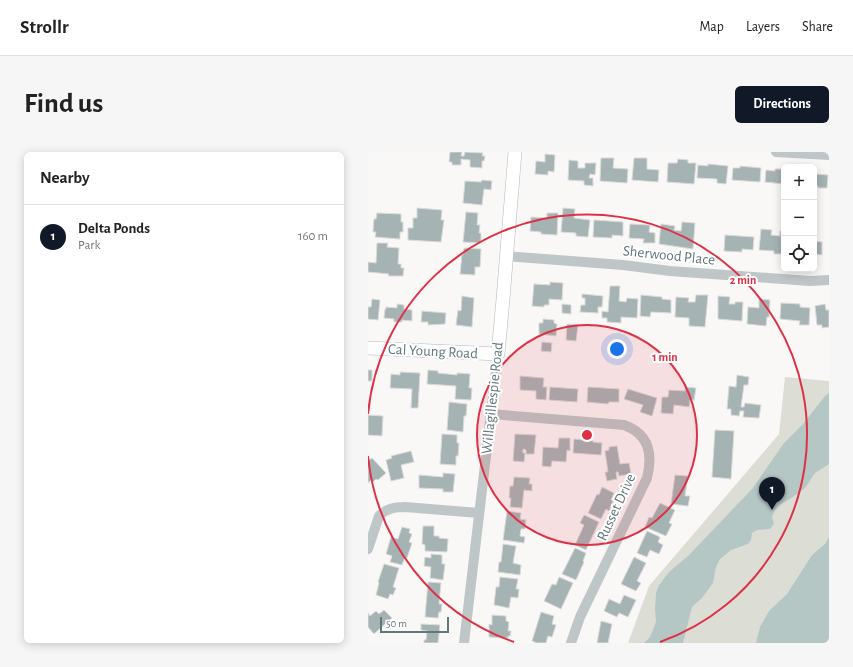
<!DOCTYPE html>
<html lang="en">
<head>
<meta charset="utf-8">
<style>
  body { margin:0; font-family:"Alegreya Sans",sans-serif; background:#f6f6f6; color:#222 }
  .controls { position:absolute; right:12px; top:12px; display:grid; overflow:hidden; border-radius:6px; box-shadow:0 2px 10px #0003 }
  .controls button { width:36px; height:36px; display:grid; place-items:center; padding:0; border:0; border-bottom:1px solid #e0e0e0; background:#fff; color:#222; font:20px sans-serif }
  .scale { position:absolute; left:12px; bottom:10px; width:69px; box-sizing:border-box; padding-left:4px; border:2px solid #60787b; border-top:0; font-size:11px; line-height:14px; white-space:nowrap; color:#60787b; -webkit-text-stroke:3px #fff; paint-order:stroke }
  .you { position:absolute; left:249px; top:197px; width:14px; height:14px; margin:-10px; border:3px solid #fff; border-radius:50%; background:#1a73e8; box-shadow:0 0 0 6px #1a73e833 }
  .badge { display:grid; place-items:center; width:26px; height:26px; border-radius:50%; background:#111827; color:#fff; font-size:13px; font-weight:700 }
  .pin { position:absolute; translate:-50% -33px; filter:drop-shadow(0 1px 2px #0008) }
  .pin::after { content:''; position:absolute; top:21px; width:14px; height:12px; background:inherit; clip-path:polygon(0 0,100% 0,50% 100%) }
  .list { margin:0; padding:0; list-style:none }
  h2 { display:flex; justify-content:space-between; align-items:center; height:52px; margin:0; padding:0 16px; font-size:17px }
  h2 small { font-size:13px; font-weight:400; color:#767676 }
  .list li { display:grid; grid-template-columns:26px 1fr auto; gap:12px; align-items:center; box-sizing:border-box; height:64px; padding:0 16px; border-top:1px solid #e0e0e0 }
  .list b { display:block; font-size:15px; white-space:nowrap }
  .list p { margin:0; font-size:13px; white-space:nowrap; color:#767676 }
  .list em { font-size:13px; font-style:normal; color:#767676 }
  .icon { flex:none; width:22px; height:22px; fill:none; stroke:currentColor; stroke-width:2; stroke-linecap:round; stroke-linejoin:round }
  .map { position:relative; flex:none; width:461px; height:491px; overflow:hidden; border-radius:6px }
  header { display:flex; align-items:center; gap:24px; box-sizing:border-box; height:56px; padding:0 20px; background:#fff; border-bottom:1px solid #e0e0e0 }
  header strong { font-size:19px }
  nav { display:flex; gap:22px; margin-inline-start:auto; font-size:14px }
  .intro { display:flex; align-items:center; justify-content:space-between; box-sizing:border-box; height:96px; padding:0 24px }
  h1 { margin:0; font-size:28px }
  .button { padding:10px 18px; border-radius:6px; background:#111827; color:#fff; font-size:14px; font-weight:700 }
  main { display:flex; gap:24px; padding:0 24px }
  aside { flex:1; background:#fff; border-radius:6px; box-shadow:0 2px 10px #0003 }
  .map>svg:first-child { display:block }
</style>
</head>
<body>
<header>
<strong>Strollr</strong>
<nav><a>Map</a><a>Layers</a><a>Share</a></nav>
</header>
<div class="intro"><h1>Find us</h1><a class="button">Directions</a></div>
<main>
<aside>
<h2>Nearby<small></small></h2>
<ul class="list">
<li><span class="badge">1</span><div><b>Delta Ponds</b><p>Park</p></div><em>160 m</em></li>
</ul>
</aside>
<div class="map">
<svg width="461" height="491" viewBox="0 0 461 491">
  <rect width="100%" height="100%" fill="#f9f8f7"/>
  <path fill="#dcded6" d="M417,225L461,229V491H260L281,434L411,282Z"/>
  <g fill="#b5c7c5">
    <path d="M461,241V312L447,321L437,336L425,345L412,353L406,359L404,365L406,372L402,377L389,378L384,381L383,388L380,392L363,398L352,407L348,415L345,431L334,446L324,455L315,491H276L282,485L288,470L287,457L288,441L291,433L301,420L321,403L384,337L416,291L435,272L457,244Z"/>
    <path d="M461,385V491H388L392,475L401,459L419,442L444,403L457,392Z"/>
  </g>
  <g fill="#a5b3b4" stroke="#dbdad9">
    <path d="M82,0H94L93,4H96L97,0L115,1L114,4H117L116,9H114V16L102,15V8L93,7V13H84V10H81Z"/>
    <path d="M177,2L187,3L186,20L180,19V23L167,22L168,9L177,10Z"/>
    <path d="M233,6H246L245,16L260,17L259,31L232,29Z"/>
    <path d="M266,6H279V17L291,18L290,30L264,28Z"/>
    <path d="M310,7L320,8V11H328L326,32L299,30L300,11H309Z"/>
    <path d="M201,8L210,9V16H217V11H228L227,23L222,22L221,26H225V34L216,33V29L200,28Z"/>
    <path d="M340,12L360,14L358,32L349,31V27L329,26L330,13L340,14Z"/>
    <path d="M372,14L393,16L392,30L364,28L365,16H372Z"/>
    <path d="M407,17H416V32L397,30L398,18L407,19Z"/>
    <path d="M446,22L460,23L459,36H450V34H446Z"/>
    <path d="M114,28L124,29L123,38L116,37L114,53L95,51L97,29L113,30Z"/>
    <path d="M49,56L74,58L73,68H76L73,90L40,88V76H45V66H49Z"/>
    <path d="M195,56L207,57L206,66L222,68L220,85L208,84V81L193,80Z"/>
    <path d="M98,60L110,61L109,73H112L111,81H113V91L95,90Z"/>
    <path d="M9,61L33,62V70H35V80H32V87L7,85L8,80H5L6,67H8Z"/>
    <path d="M179,61H190L189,83L173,82V80L162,79L163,65L179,66Z"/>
    <path d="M226,68L255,70V84L244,83V86L225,85Z"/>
    <path d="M314,70L327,71L325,97L291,92L293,72L307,74L306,78L313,79Z"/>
    <path d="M262,72L282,73L281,80L287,81V91H275L276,87L261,86Z"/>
    <path d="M393,77L404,78L403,83L412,84V79H416V102H406V99L391,98Z"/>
    <path d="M357,83L386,85L385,98L374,97V100L356,99Z"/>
    <path d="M446,89L454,90V103L446,102Z"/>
    <path d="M9,91H20L19,95L31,96L30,112H33V116H36L35,124H20L21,122L0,120V110L8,111Z"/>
    <path d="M96,96L113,97L112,115H107V123L92,122L94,102L95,103Z"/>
    <path d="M182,130L195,131L194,148L181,147V153H176V155L164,154L166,132L182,133Z"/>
    <path d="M242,134H252L251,149L258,150L259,146L270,147L269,166L253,165V171L239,170V166H234V159L240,160Z"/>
    <path d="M214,142L235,144L234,155H230V161L212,160L213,153H217V146H214Z"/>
    <path d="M273,143L294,145V147L303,148V161L283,160L282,165L272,164Z"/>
    <path d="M328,143H340L337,175L321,174V166L307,165L308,145L321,146L320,150H327Z"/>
    <path d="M94,144L106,146L104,175L88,173L90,158L93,159Z"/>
    <path d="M350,144L362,145L361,152H367V150H375L374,169L350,167Z"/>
    <path d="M4,147L12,148L10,168L0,167V155H3Z"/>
    <path d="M391,147L402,148L401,165H399L398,174L379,172L380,155L391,156Z"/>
    <path d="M413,151L432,152V155L442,156L441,173H431L432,169L412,167Z"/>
    <path d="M29,152L36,153V157L44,158V169L34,168V170H26V167L16,166L17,157H18V155L29,156Z"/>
    <path d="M194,152L203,153V162L194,161Z"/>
    <path d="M457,152L458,158H461V175L454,176V173H449L447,154Z"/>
    <path d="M54,159L78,161L77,172L60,173V170H53Z"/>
    <path d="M175,167L186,168V171L189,172L188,184L171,182V171H175Z"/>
    <path d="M199,172L210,173L208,189L198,188Z"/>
    <path d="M174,190L184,191L183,200L173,199Z"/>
    <rect x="0" y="218" width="4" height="11"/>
    <path d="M60,218L70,219V221L89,223V221L102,222L101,236H104L103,248L87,247L88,234L59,232Z"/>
    <path d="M32,220L52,221L50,256H43L44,237L22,236L23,222L32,223Z"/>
    <path d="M369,223L381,225L380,233H376L373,255H376L377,251L393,253L391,266L375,265L376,259H372L371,264L363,263V257H359L361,234L368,235Z"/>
    <path d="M152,224L176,226L175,235H179L178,248L168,247V239L152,238Z"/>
    <path d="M182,235L210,237L209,250L181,248Z"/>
    <path d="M220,235L251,237V250H241L240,252L219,250Z"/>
    <path d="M317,235L328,236L326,248H322L321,255L306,253L305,262L293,261L294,245H300L301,238L317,239Z"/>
    <path d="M260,237L289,246L284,264L272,260L275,253L256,247Z"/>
    <path d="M81,250L99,252L98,264H96L95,280L79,278Z"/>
    <path d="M0,263L15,264L14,284L0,283Z"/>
    <path d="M347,278L366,279L363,327L344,325Z"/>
    <path d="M74,282L89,283V291H91L90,304H88V313L72,312Z"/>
    <path d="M147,282L168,283L166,302H158V298L155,297V301H157L156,310L145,309Z"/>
    <path d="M191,286H202V299L199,298L198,310L184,309L183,315L174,314L175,295L190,296Z"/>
    <path d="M206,287L225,289V290L234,291L233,303L205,301Z"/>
    <path d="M249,294L252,312L261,311L263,322L251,324L250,320H248L249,327L239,329L237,320H240L237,299L241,298V295Z"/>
    <path d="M43,299L46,310L33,313L36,326L23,329L18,308L24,306L23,304Z"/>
    <path d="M4,306L18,321L10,328L8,327L5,330L3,328L0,331V309Z"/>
    <path d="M75,321L87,322L85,340H75V337L51,336V323L75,325Z"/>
    <path d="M307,323L320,324L317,344H322L320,354L303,352Z"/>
    <path d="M146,325L162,326L161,332H164V339L156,338L154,356L142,355L143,346H141L142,334H145Z"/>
    <path d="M234,335L246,341L243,348L245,349L241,359L238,357L233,367L220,361L229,342L231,343Z"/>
    <path d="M292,351L307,358L301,371L304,372L298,384L277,375L281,365L284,366Z"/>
    <path d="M139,359L153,361L152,367L158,368L157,377H153L152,384L157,385L156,391L135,388Z"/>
    <path d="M216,363L231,370L218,398L207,393L216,373L212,371Z"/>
    <path d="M55,374H66V384H71V386L80,387L79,400L57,399V393L54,392Z"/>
    <path d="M34,375L42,377L41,381L44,382L41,390L44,391L39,406L37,405L34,413L22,410L24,404L18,402L23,385L30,387Z"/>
    <path d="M279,379L292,385L290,390L295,393L291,402L282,398L279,405L269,401Z"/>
    <path d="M135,392L148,394L145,411L153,413L152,423L130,420L131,410H133Z"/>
    <path d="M207,396L218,401L215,409L216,410L208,428L194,422Z"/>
    <path d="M63,402L74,403V412H77L75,428L62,426L63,415L56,414L57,405L63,406Z"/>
    <path d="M266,405L278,411L269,429L273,431L268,439L253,432Z"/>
    <path d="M16,412L31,416L25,435L28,436L25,443L22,442L20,447L8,443L11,431L10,430Z"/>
    <path d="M132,425L150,427L148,437H151L150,446L143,445L141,456L126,453L128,435H131Z"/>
    <path d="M191,425L205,431L193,457L176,449L184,432L188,433Z"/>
    <path d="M60,430L73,431L71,452H74L73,460H71L70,466L57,465Z"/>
    <path d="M256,443L268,448L260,465L251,461L249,465L236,459L241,447L252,452Z"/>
    <path d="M16,458L24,466L6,482L0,475V461L2,464L8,459L11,462Z"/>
    <path d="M173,460L186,464L184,472L188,473L184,485L180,484L178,491H169L164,489Z"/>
    <path d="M124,463L138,464V469L141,470L140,479H143L142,484H140V486L121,485V472L124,473Z"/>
    <path d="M233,469L244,472L240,491H229Z"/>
    <path d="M53,472L72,473L70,491H56V488H58L59,479L53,478Z"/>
  </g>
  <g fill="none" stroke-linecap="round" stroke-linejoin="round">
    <defs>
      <path id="major" d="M0,196L130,202L135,147L147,0"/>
    </defs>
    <use href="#major" stroke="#b2babb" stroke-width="14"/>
    <g stroke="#bec6c7" stroke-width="10">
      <path d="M408,0L461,3"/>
      <path d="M138,104L255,113L302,119L442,129L461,128"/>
      <path d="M123,262L256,273C281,282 285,302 279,326L212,465L203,491"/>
      <path d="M0,397L11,364C19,356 27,355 37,355L111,361"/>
      <path d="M96,491L130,202"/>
    </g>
    <use href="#major" stroke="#fff" stroke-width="13"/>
  </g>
  <circle cx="219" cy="283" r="110" fill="#df3145" fill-opacity=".12"/>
  <g fill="none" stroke="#df3145" stroke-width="2">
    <circle cx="219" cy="283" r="110"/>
    <path d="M146 490A220 220 0 0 1 0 304M0 262A220 220 0 1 1 292 490"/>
  </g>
  <g text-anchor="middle" stroke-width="4" stroke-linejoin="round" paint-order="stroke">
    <g font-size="15" fill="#60787b" stroke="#fff">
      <text transform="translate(301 103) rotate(6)" y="5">Sherwood Place</text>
      <text transform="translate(65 199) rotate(3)" y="5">Cal Young Road</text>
      <text transform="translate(124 246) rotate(-84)" y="5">Willagillespie Road</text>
      <text transform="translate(248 355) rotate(-65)" y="5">Russet Drive</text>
    </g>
  </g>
  <circle cx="219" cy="283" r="6" fill="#df3145" stroke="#fff" stroke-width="2"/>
  <g font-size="12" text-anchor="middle" font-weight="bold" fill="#df3145" stroke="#fff" stroke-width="4" stroke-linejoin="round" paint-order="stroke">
    <text x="375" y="132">2 min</text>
    <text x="297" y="209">1 min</text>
  </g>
</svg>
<div class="controls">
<button>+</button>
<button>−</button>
<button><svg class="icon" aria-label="locate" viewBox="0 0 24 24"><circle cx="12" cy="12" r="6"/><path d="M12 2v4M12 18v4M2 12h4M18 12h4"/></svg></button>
</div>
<div class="scale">50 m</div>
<div class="you"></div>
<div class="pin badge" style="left:404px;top:358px">1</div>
</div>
</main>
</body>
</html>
